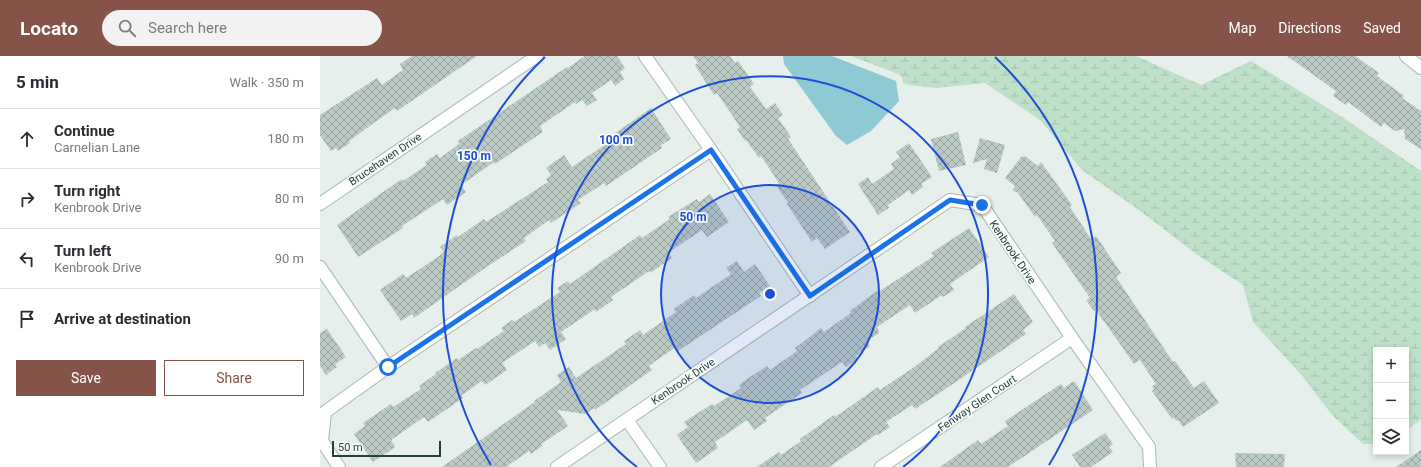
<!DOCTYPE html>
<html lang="en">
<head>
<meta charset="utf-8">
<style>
  body { margin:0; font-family:Roboto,sans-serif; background:#f2f2f3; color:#2b2b33 }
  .controls { position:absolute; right:12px; bottom:12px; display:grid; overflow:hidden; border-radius:0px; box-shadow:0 2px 6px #0003 }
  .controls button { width:36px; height:36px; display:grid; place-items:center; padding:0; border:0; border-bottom:1px solid #e1e1e2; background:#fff; color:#2b2b33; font:20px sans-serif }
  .scale { position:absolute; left:12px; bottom:10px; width:109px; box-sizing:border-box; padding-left:4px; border:2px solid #24423a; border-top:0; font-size:11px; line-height:14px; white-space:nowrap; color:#24423a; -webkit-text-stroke:3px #f7fbf9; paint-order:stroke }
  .stop { position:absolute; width:12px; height:12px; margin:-9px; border:3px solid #1a73e8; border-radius:50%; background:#fff }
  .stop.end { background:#1a73e8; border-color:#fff; box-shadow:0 1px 4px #0008 }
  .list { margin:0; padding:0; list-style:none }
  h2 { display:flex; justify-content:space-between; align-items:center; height:52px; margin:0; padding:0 16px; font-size:17px }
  h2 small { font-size:13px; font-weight:400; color:#7c7c81 }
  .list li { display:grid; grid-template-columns:26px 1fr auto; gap:12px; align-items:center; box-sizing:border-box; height:60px; padding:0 16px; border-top:1px solid #e1e1e2 }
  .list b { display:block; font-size:15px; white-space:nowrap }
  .list p { margin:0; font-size:13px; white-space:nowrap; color:#7c7c81 }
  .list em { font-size:13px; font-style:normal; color:#7c7c81 }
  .actions { display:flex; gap:8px; padding:12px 16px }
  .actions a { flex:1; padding:9px 0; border:1px solid #855347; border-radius:0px; text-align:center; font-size:14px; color:#855347 }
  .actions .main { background:#855347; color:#fff }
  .icon { flex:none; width:22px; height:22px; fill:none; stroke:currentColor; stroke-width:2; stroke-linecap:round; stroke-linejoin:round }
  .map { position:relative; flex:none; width:1101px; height:411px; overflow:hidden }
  header { display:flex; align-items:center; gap:24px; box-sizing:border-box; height:56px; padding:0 20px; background:#855347; color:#fff }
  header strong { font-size:19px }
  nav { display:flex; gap:22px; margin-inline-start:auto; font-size:14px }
  .search { width:280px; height:36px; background:#f2f2f3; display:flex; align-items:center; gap:10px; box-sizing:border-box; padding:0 14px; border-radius:22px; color:#7c7c81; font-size:15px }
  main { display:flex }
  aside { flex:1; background:#fff }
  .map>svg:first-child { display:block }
</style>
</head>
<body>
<header>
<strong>Locato</strong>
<div class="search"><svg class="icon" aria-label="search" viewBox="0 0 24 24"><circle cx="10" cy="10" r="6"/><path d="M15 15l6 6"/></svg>Search here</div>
<nav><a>Map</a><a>Directions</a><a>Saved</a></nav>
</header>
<main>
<aside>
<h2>5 min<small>Walk · 350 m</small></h2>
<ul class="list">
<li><svg class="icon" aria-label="ahead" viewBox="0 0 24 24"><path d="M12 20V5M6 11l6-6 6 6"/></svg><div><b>Continue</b><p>Carnelian Lane</p></div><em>180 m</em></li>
<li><svg class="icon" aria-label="right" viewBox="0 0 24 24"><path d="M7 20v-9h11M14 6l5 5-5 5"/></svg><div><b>Turn right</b><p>Kenbrook Drive</p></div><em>80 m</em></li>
<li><svg class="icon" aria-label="left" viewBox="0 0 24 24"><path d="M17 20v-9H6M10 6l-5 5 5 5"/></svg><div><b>Turn left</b><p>Kenbrook Drive</p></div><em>90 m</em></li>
<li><svg class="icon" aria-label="arrive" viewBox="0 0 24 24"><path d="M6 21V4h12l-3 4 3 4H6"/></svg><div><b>Arrive at destination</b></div></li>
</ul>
<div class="actions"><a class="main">Save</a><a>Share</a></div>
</aside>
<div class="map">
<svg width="1101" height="411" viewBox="0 0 1101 411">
  <defs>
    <pattern id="wetland-marsh" width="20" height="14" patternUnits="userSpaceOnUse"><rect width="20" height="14" fill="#bfe0c8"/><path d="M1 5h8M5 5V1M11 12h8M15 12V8" fill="none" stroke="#a4c1ad"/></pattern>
    <pattern id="building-cross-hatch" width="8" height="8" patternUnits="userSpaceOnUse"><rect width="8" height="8" fill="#bbcac4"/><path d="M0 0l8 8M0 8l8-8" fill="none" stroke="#98a6a0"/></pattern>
  </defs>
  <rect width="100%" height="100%" fill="#e6efeb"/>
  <path fill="url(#wetland-marsh)" d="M531,0H816L881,29L931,5L1022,61L1101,115V363L1086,375V294H1056V388H1043L1012,359L983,321L933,266L923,229L876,198L819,154L762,114L720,64L665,27L616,32L589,29L583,27L582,21L578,18Z"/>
  <path fill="#8ec9d4" d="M463,0H512L576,25L579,45L551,75L527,89L516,80L464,8Z"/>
  <g fill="url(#building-cross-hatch)">
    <path d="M92,0H157L77,55L75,52L55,66L29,85L30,87L18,95L16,92L11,95L0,79V59L57,22L62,29L83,14L80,8Z"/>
    <path d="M265,0H297L305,12L300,16L304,23L295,30L291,24L272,37L277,44L267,50L262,44L256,48L255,46L220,70L223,76L175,108L174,106L141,129L146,136L127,149L123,143L82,170L83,172L38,201L17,169L63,136L82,123L83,125L107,109L105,106L117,98L120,102L139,88L138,85L247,11L248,12Z"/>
    <path d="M373,0H410L415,7L418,5L434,28L430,31L446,53L455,47L463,59L458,62L471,81L468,83L530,176L505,193L497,182L492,186L467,148L468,147L456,129L459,127L441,100L439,102L426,84L425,85L417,73L420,71L397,37L394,39L386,27L375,9L378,7Z"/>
    <path d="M967,0H1035L1059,17L1057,20L1084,40L1082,42L1101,55V93L1085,83L1084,73L1075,75L1064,67L1061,71L1028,46L1026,49L1013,40L1016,35Z"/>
    <path d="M331,52L351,83L341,89L342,92L286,130L284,127L258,144L261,147L231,167L229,164L204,182L206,185L165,212L94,262L92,258L81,265L60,234L83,218L86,222L118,201L124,196L120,191L137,179L138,181L164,163L166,166L228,126L226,123L231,119L226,112L244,99L252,111L289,86L287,83Z"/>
    <path d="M638,76L646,109L619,115L611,83Z"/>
    <path d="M660,82L685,89L677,117L664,113L667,103L653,107Z"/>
    <path d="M589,87L612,121L601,128L603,131L592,139L589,134L568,149L569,152L558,159L538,128L548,121L552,128L574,113L571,108L580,101L576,96Z"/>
    <path d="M705,100L718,110L721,106L752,149L750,151L771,183L776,180L801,217L796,221L853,306L855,305L874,332L884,325L899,347L863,371L858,364L856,365L854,361L852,363L832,335L834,333L832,330L836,328L820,304L814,308L776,254L774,255L766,244L770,242L732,187L735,185L717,159L715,161L698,137L693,134L695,130L685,122L701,101Z"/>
    <path d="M390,138L409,166L387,181L382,174L348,197L352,202L330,217L329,215L291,241L293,244L276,256L275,253L241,276L246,283L230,294L225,287L219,291L215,285L182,307L187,314L165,329L162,325L142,339L143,342L108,366L104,361L71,384L75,391L53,406L34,378L45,370L43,367L71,348L73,351L101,333L99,330L116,318L115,317L137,302L138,304L156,292L157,293L184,275L181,272L192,264L194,266L240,236L237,232L248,225L250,228L320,179L322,182L350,163L348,161L377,143L379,146Z"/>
    <path d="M649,172L669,201L630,228L634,234L623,241L622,239L595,257L590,249L557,271L559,275V277L547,285L550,290L536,300L538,303L526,311L522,306L480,334L482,337L445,362L447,365L434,374L427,364L395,386L398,392L376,407L357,379L368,371L364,366L392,348L394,350L421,332L419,329L430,321L447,310L450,314L477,295L475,292L491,280L501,272L504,276L531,257L530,255L546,243L557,235L558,236L614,200L611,197Z"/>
    <path d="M417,205L424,216L435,208L450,230L439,237L441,240L358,295L356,291L337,304L329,310L332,314L275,354L274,352L265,358L237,354L248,370L221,388L222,390L211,398L209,395L186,411H122L215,346L214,345L241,326L237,319L249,311L256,322L306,288L304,285L320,274L323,279L356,256L354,253L374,239L376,242L411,218L406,212Z"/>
    <path d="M694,238L713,266L703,274L706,278L624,334L595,353L592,349L566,366L570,371L558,379L557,378L509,411H437L459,396L461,399L481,385L480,383L514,359L515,361L558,331L560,334L593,312L619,292L618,291L646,272L645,271Z"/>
    <path d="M7,273L26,301L15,308L17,311L6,319L0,310V277Z"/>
    <path d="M752,326H755L773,354L688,411H620L658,384L661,388L688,370L685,365L741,328L744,332Z"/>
    <path d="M785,377L793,388L789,391L793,396L771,411H760L752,399Z"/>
    <path d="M1101,394V411H1076Z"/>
    <path d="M915,397L965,398L964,411H916Z"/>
  </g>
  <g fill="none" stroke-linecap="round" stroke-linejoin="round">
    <defs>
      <g id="street">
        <path d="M325,0L391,94L490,240"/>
        <path d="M1086,0L1101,12"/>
        <path d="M0,148L217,0"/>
        <path d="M0,211L68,311"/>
        <path d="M307,364L340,411"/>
        <path d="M19,411L2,385L5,356L68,311L391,94"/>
        <path d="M237,411L630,144L662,149L752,282L829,391L830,411"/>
        <path d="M561,411L752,282"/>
      </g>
    </defs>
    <use href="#street" stroke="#a8b8b2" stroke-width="14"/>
    <use href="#street" stroke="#fff" stroke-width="12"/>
  </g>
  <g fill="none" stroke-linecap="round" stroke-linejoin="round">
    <path stroke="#1a73e8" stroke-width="5" d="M68,311L391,94L490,240L630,144L662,149"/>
  </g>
  <circle cx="450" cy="238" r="109" fill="#1d4ed8" fill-opacity=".12"/>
  <g fill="none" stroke="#1d4ed8" stroke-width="2">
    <circle cx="450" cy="238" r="109"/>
    <path d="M317 411A218 218 0 1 1 583 411"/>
    <path d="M171 409A327 327 0 0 1 225 1M675 1A327 327 0 0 1 729 409"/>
  </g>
  <g text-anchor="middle" stroke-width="3.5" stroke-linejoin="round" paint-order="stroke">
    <g font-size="11" fill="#24423a" stroke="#f7fbf9">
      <text transform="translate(65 103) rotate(-34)" y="4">Brucehaven Drive</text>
      <text transform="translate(693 196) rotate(56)" y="4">Kenbrook Drive</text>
      <text transform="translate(363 325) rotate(-34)" y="4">Kenbrook Drive</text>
      <text transform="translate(657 347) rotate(-34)" y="4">Fenway Glen Court</text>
    </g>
  </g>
  <circle cx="450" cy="238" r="6" fill="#1d4ed8" stroke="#f7fbf9" stroke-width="2"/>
  <g font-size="12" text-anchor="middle" font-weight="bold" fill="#1d4ed8" stroke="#f7fbf9" stroke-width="3.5" stroke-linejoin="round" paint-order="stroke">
    <text x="296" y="88">100 m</text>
    <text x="154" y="104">150 m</text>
    <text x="373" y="165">50 m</text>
  </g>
</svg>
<div class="controls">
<button>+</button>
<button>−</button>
<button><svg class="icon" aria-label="layers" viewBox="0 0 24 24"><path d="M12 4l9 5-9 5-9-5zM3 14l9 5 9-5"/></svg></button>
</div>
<div class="scale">50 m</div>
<div class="stop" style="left:68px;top:311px"></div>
<div class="stop end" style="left:662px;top:149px"></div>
</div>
</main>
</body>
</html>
